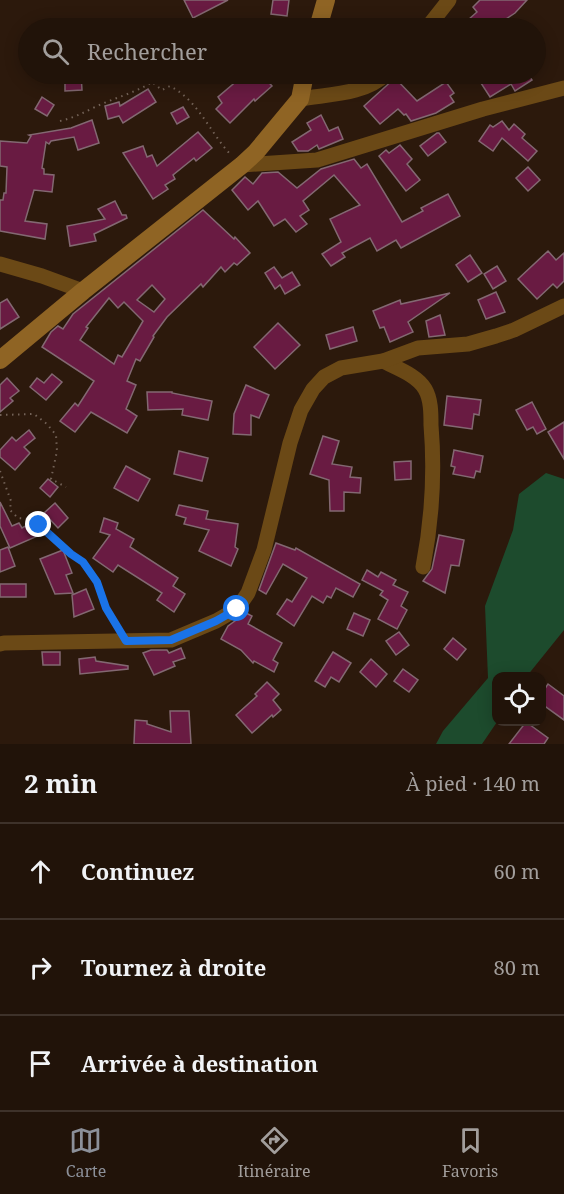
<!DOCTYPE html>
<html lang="fr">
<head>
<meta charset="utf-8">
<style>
  body { margin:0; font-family:"Noto Serif",serif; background:#2d2017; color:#f1f3f6 }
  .controls { position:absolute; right:18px; bottom:18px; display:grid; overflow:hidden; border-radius:12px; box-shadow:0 3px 15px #0003 }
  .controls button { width:54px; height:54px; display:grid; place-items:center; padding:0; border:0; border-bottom:2px solid #3e322a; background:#211309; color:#f1f3f6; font:30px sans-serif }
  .stop { position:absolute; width:18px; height:18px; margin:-14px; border:4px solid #1a73e8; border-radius:50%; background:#fff }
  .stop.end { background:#1a73e8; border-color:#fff; box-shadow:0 2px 6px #0008 }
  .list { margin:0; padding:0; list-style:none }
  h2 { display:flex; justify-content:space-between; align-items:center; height:78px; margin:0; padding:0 24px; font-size:26px }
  h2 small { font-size:20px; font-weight:400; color:#a29e9c }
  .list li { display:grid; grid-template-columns:39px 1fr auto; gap:18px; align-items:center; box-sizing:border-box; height:96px; padding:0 24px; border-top:2px solid #3e322a }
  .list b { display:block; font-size:22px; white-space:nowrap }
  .list em { font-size:20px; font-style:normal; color:#a29e9c }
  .icon { flex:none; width:33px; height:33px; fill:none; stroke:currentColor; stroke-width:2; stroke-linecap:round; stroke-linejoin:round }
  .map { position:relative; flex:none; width:564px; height:744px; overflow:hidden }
  .search { position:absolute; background:#211309; box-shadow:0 3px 15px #0003; left:18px; right:18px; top:18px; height:66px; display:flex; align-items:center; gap:15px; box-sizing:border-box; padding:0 21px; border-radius:33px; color:#a29e9c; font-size:22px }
  .sheet { height:366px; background:#211309 }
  nav { display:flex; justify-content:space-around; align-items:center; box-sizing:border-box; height:84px; border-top:2px solid #3e322a; background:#211309; font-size:16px; color:#a29e9c }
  nav a { display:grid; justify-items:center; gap:3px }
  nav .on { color:#8c9099 }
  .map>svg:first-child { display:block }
</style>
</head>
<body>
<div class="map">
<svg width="564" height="744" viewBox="0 0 564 744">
  <rect width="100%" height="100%" fill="#2c190c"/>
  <path fill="#1d4b2d" d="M546,473L564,479V630L527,676H496L497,722L482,744H436L443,731L488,678L485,606L513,530L519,494Z"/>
  <g fill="#691b42" stroke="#836872" stroke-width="1.5" fill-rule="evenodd">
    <path d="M184,0H228L193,18Z"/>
    <path d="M273,0H289L287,16L271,14Z"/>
    <path d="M480,0H527L515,13L503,21L509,28H459L477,12L473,7Z"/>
    <path d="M65,74H81L82,90L65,91Z"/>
    <path d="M245,74H261L272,86L255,101L254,99L230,123L216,109L222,103L218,97Z"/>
    <path d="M489,74H528L532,80L515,91L511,84L490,97L479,80Z"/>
    <path d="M395,78L417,101L446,82L454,93L450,96L454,102L436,113L411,121L406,114L404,115L398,109L380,124L364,106Z"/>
    <path d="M148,89L156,102L123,123L119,116L108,119L105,106L119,102L120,106Z"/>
    <path d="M42,97L54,105L47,116L35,109Z"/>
    <path d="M183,107L189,117L177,124L171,113Z"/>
    <path d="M321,115L329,131L338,127L343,139L319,149L317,145L308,151H298L292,142L311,130L307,123Z"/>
    <path d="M92,120L99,143L78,150L74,137L51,141L49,144L46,142L42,168L44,169V174L54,175L52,192L34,190L25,221L47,224L45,239L0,231V200H3L4,193H6L7,167L0,166V141L27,143L31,136L29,135L71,128Z"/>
    <path d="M502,121L509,130L514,124L525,134L522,138L537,151L528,161L502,138L493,151L479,141L490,125L493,127Z"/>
    <path d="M198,132L212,148L196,161L194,158L173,175L175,179L165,185L168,189L153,199L123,153L143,146L147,157L152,155L157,166Z"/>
    <path d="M437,133H439L446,142L428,156L420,146Z"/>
    <path d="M400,145L412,159L407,164L420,180L406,191L379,156L386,150L389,153Z"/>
    <path d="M354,159L361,168L367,164L402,222L423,211L421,208L448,194L460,216L401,248L396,240L377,251L370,238L342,253L345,257L331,266L322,254L341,242L330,219L360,205L334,175L303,201L309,210L300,216L307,224L296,232L285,219L274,226L258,201L248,210L232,190L245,177L253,184L262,173L278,172L297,188L321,169Z"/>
    <path d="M528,167L540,180L528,191L516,178Z"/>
    <path d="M115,201L122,215H126L127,218L94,234L96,241L70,246L67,226L105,219L98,209Z"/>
    <path d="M203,210L234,239L235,237L250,253L237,265L234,263L225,272L221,267L203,287L201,284L167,317L153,336L154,337L140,361L136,359L127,381L136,385L126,409L137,416L127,433L91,412L75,432L60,421L75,403L78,406L94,381L42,347L51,332L58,326L63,329L73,314ZM152,285L165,299L154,312L137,300ZM109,298L118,308L124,302L143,321L122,357L118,355L114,364L80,340L88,328L86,327Z"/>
    <path d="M548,251L556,260L564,253V281L557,288L553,284L537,299L518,279Z"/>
    <path d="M470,255L482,273L468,282L456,265Z"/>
    <path d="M497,266L506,281L493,289L484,274Z"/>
    <path d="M274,267L282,278L292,272L300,285L285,294L280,285L275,289L265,273Z"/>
    <path d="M496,292L505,312L486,319L478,300Z"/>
    <path d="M450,293L408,322L413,332L390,342L384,327L380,328L373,311L400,300L401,304Z"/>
    <path d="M7,299L19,317L0,329V303Z"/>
    <path d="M440,315L445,335L429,337L426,321Z"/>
    <path d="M278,323L300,345L275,369L254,347Z"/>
    <path d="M353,327L357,341L330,349L326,335Z"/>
    <path d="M52,374L62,382L46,400L30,387L37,378L44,383Z"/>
    <path d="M7,378L19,391L10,398L13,401L0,412V385Z"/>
    <path d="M246,385L269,395L259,418L251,415V435L233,434L234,414Z"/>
    <path d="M147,392H172V393L212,401L208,420L182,415L183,409L148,410Z"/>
    <path d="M447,396L481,400L479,415L474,414L472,429L444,425Z"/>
    <path d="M532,402L546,429L537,434L533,427L527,430L516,410Z"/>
    <path d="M564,422V459L548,432Z"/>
    <path d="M29,430L35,438L24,447L30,453L15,470L0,457V450L12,437L16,441Z"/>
    <path d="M323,436L339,441L332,464L352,467L350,477L361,478L360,493L344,492V511H330L329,480L310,474Z"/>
    <path d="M454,450L483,456L480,472L476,471L474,478L453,474L455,467L451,466Z"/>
    <path d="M179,451L208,458L202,481L174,474Z"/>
    <path d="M411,461V479L395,480L394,462Z"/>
    <path d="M126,466L150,479L138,501L114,488Z"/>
    <path d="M48,479L58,487L50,497L40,488Z"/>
    <path d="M0,502L12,526L19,523L22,528L33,522L40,535L10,548L0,526Z"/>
    <path d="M55,503L68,518L58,528L44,513Z"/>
    <path d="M179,505L208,511L206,519L238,524L235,547L238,549L231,566L199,551L209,530L184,524L186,518L176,515Z"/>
    <path d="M104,518L118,523L116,529L134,539L130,547L178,578L173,586L185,594L174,612L157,600L162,593L118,565L113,572L93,558L110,535L100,532Z"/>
    <path d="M439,535L464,540L459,566L451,565L445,593L423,581L432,569Z"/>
    <path d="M276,543L295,550L296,548L360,584L353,597L336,588L331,598L327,596L323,603L312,596L294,626L277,614L287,599L292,602L307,578L283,564L266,594L259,590Z"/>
    <path d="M8,547L15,566L0,572V550Z"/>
    <path d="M63,550L72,573L66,575L73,593L55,594L40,559Z"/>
    <path d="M367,570L378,577L381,572L396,580L393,585L408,592L401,606L407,610L397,629L378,619L388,600L380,595L383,591L362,580Z"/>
    <rect x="0" y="584" width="26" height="13"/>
    <path d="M86,589L94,609L74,617L72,595Z"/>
    <path d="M246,613L252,616L248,624L282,643L273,660L278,663L274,672L254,661L253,663L241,650L221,639L228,626Z"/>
    <path d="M354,613L370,620L363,636L347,629Z"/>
    <path d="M399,632L409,645L396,655L386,641Z"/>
    <path d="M453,638L466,649L457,660L444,649Z"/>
    <path d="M181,648L185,658L173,662L175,666L154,675L143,653L151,650H167L169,653Z"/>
    <path d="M42,652H60V665H43Z"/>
    <path d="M333,652L351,663L339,682L331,677L325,687L315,681Z"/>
    <path d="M95,657L96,661L128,666V669L80,674L79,659Z"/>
    <path d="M371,659L387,674L376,687L360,672Z"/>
    <path d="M403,669L418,680L409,692L394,681Z"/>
    <path d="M267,682L279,694L273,700L281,710L273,717L272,715L252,733L236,715L257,696L255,694Z"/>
    <path d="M548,684L564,696V720L542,704V693Z"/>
    <path d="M170,711H189L191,744H134L135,720L147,721V724L171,732Z"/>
    <path d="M526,722L548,738L544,744H509Z"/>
  </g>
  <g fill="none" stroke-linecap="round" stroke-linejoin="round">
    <g stroke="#736257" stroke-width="2" stroke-dasharray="1.5 4.5" stroke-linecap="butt">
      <path d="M60,121C73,118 83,113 95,107C114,98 135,93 152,82L162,90L170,86C199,101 210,133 231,155"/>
      <path d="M0,415L34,414L47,424L56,435L57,451L51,479L66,487"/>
      <path d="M0,471L11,501L10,510L18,518L30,519L71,554L83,562L97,582L106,608L117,626"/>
    </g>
    <g stroke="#6b4916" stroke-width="15">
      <path d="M427,28L449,0"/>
      <path d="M300,99C328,94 364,95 386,74"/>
      <path d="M242,165L317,160L483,109L564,88"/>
      <path d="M0,264L42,276L83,291"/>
      <path d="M383,361C396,368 417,375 425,389C431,399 431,413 431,425C435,473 432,520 423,567"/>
      <path d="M0,644L4,643L171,640L216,621L237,609L248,593L264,550L290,443L301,410L313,389L324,377L341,368L383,361L418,348L468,344L496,336L514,330L564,306"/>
    </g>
    <g stroke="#8f6424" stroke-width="18">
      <path d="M318,28L326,0"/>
      <path d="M0,360L83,291L242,165L256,152L300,99L305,74"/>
    </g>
  </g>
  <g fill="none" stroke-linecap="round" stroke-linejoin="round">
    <path stroke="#1a73e8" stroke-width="8" d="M39,525L71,554L83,562L97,582L106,608L126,641L171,640L216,621L237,609"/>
  </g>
</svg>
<div class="controls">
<button><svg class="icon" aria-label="locate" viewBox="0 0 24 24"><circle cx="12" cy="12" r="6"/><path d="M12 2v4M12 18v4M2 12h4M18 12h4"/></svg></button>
</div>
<div class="stop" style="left:237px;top:609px"></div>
<div class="stop end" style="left:39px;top:525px"></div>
<div class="search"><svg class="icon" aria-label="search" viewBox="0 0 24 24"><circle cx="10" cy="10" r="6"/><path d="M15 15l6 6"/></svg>Rechercher</div>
</div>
<section class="sheet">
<h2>2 min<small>À pied · 140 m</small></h2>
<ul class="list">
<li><svg class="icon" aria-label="ahead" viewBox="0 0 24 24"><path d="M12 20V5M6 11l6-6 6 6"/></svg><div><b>Continuez</b></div><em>60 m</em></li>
<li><svg class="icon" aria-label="right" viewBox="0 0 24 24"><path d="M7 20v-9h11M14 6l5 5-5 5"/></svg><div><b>Tournez à droite</b></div><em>80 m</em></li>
<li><svg class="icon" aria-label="arrive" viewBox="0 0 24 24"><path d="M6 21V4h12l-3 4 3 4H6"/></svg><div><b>Arrivée à destination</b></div></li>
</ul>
</section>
<nav>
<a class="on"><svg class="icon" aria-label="map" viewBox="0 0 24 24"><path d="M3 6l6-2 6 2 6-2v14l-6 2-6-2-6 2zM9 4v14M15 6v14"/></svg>Carte</a>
<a><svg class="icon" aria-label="directions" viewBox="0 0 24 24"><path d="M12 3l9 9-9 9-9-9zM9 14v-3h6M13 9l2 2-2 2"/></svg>Itinéraire</a>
<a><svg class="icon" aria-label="saved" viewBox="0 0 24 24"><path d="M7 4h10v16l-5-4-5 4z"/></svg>Favoris</a>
</nav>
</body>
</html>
